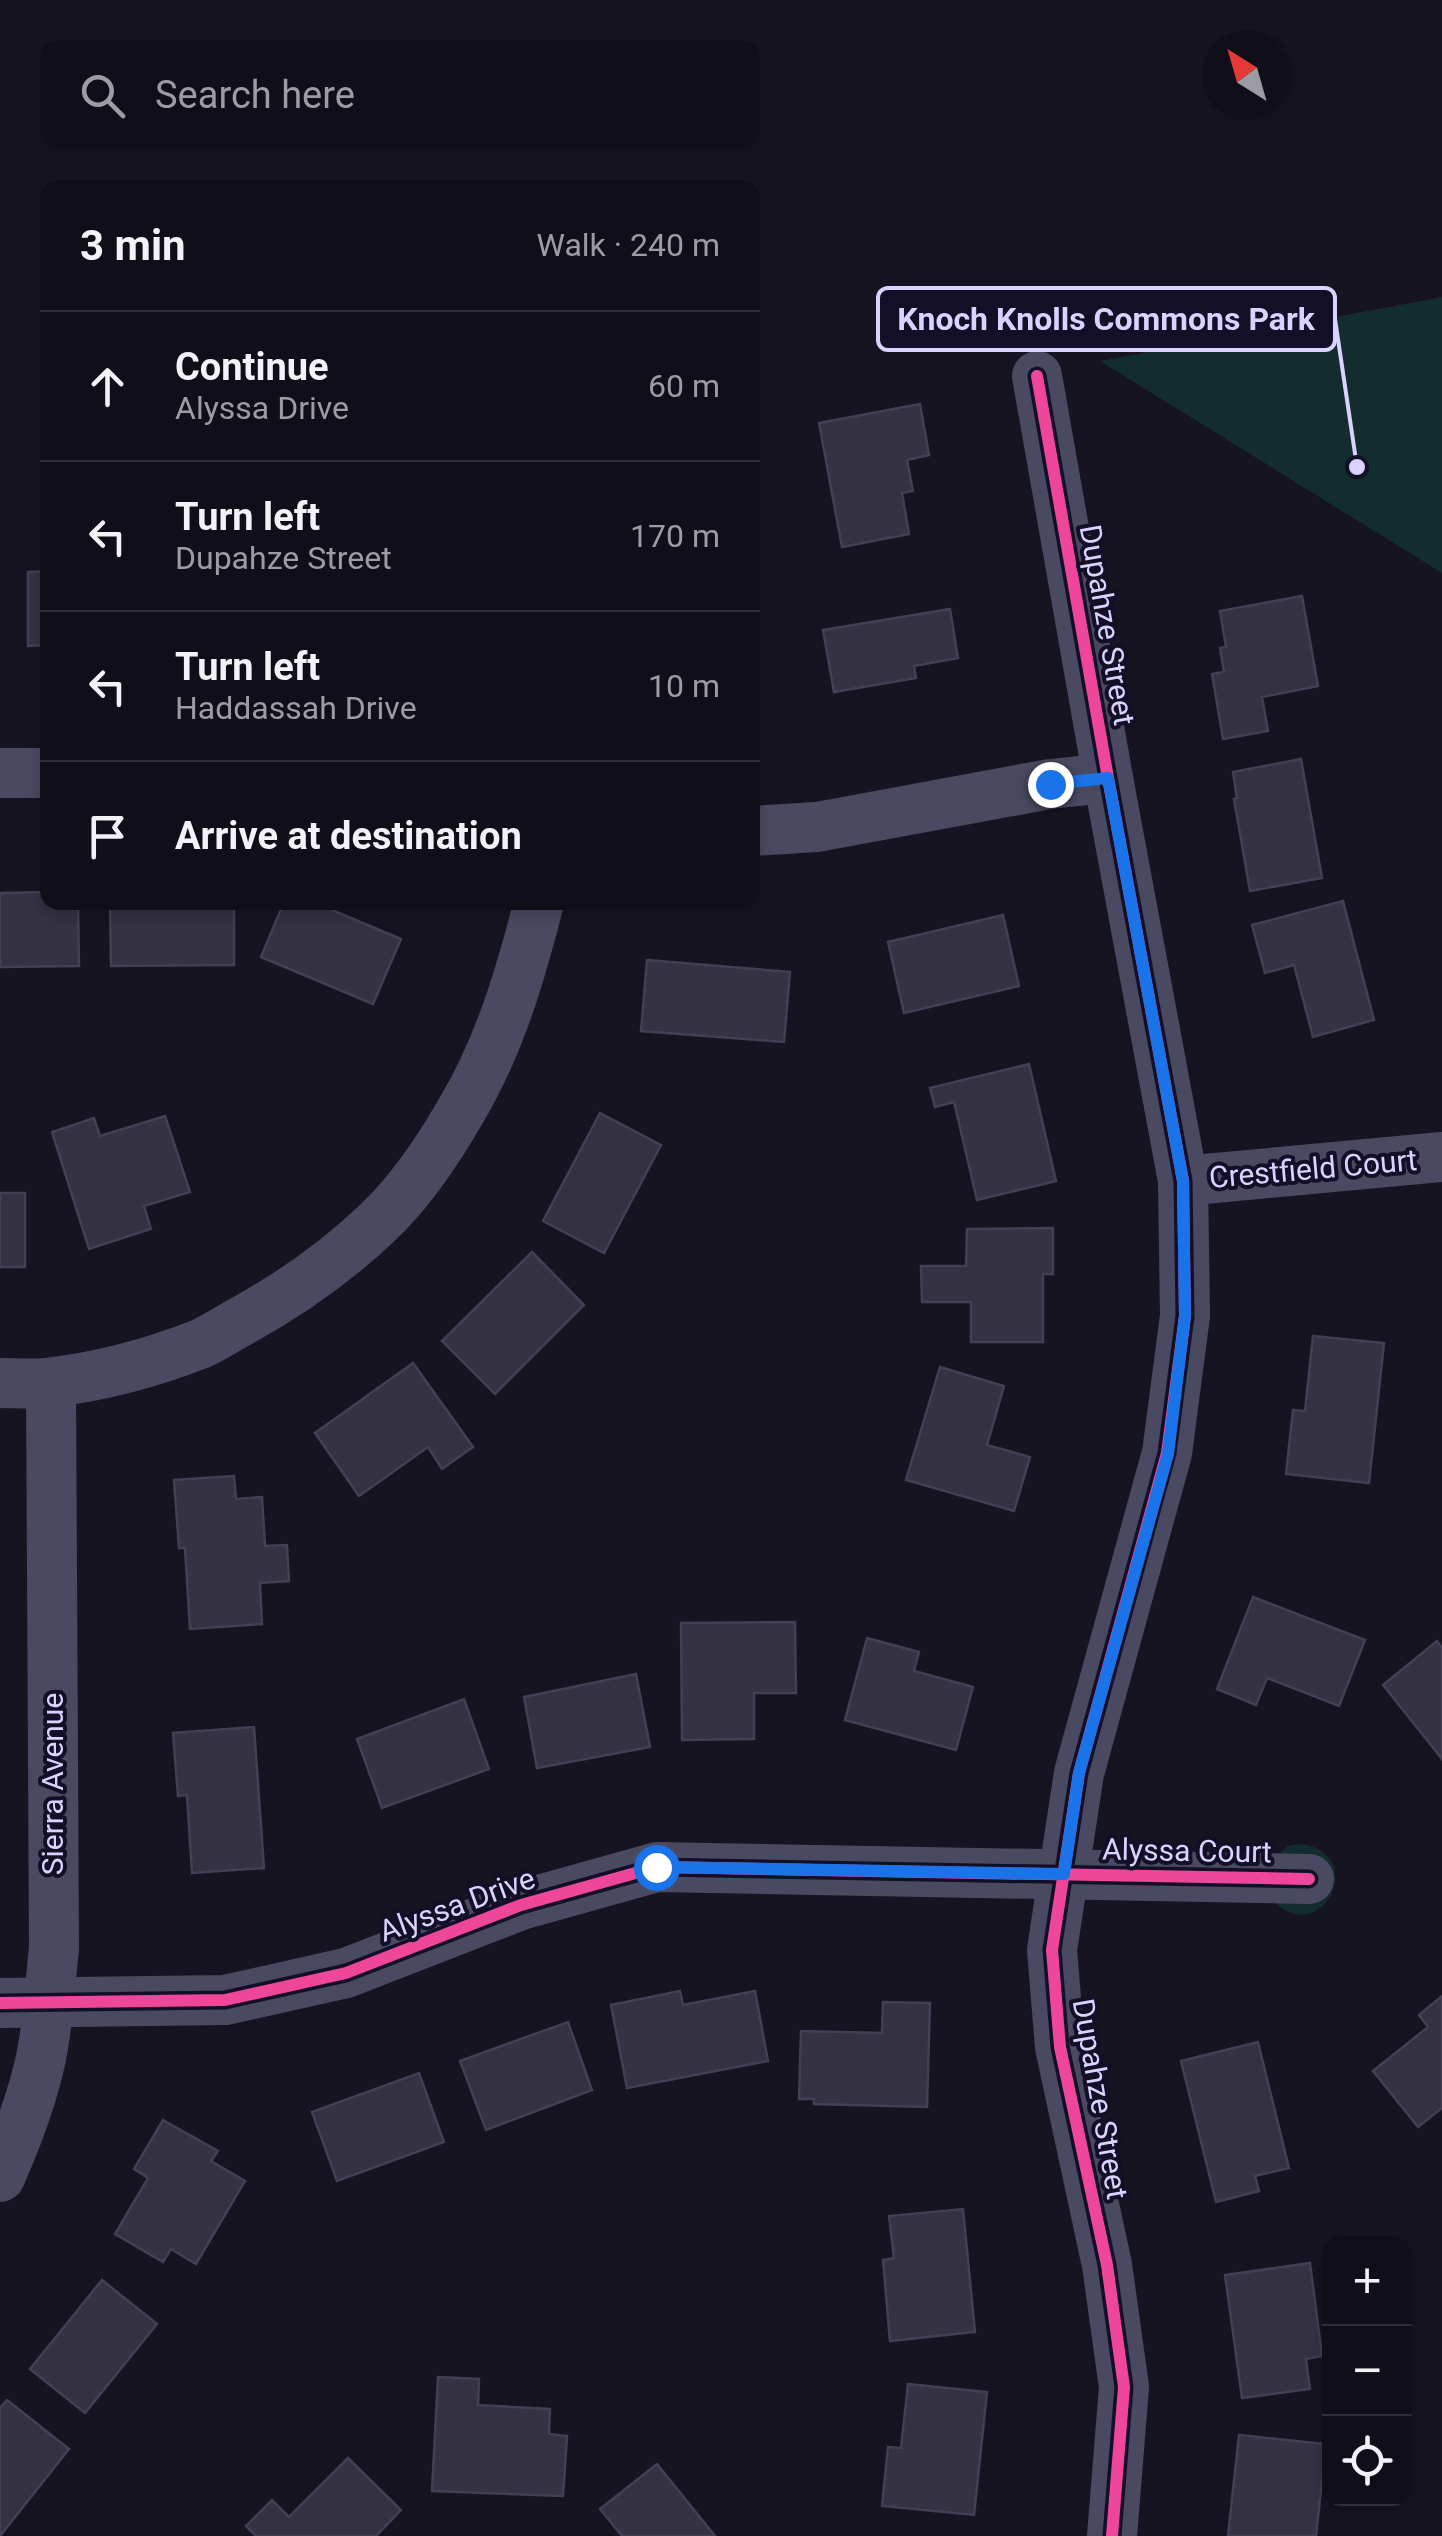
<!DOCTYPE html>
<html lang="en">
<head>
<meta charset="utf-8">
<style>
  body { margin:0; font-family:Roboto,sans-serif; background:#1e1d26; color:#f1f3f6 }
  .controls { position:absolute; right:30px; bottom:30px; display:grid; overflow:hidden; border-radius:20px; box-shadow:0 5px 15px #0003 }
  .controls button { width:90px; height:90px; display:grid; place-items:center; padding:0; border:0; border-bottom:2px solid #302f38; background:#100f19; color:#f1f3f6; font:50px sans-serif }
  .compass { position:absolute; left:1202px; top:30px; width:90px; height:90px; border-radius:50%; background:#100f19; box-shadow:0 5px 15px #0003; rotate:323deg }
  .stop { position:absolute; width:30px; height:30px; margin:-22px; border:8px solid #1a73e8; border-radius:50%; background:#fff }
  .stop.end { background:#1a73e8; border-color:#fff; box-shadow:0 2px 10px #0008 }
  .list { margin:0; padding:0; list-style:none }
  h2 { display:flex; justify-content:space-between; align-items:center; height:130px; margin:0; padding:0 40px; font-size:42px }
  h2 small { font-size:32px; font-weight:400; color:#9c9ca2 }
  .list li { display:grid; grid-template-columns:65px 1fr auto; gap:30px; align-items:center; box-sizing:border-box; height:150px; padding:0 40px; border-top:2px solid #302f38 }
  .list b { display:block; font-size:38px; white-space:nowrap }
  .list p { margin:0; font-size:32px; white-space:nowrap; color:#9c9ca2 }
  .list em { font-size:32px; font-style:normal; color:#9c9ca2 }
  .icon { flex:none; width:55px; height:55px; fill:none; stroke:currentColor; stroke-width:2; stroke-linecap:round; stroke-linejoin:round }
  .map { position:relative; flex:none; width:1442px; height:2536px; overflow:hidden }
  .search { position:absolute; background:#100f19; box-shadow:0 5px 15px #0003; left:40px; top:40px; width:720px; height:110px; display:flex; align-items:center; gap:25px; box-sizing:border-box; padding:0 35px; border-radius:20px; color:#9c9ca2; font-size:38px }
  .panel { position:absolute; background:#100f19; box-shadow:0 5px 15px #0003; left:40px; top:180px; width:720px; height:730px; border-radius:20px }
  .map>svg:first-child { display:block }
</style>
</head>
<body>
<div class="map">
<svg width="1442" height="2536" viewBox="0 0 1442 2536">
  <rect width="100%" height="100%" fill="#161421"/>
  <g fill="#132c2d">
    <path d="M1442,297V573L1100,361Z"/>
    <path d="M1298,1844C1372,1850 1322,1953 1271,1899L1272,1859L1288,1846Z"/>
  </g>
  <g fill="#343243" stroke="#433f54" stroke-width="2.5">
    <path d="M920,404L929,455L907,460L913,491L902,493L909,534L842,547L819,423Z"/>
    <path d="M48,571V645L28,646V572Z"/>
    <path d="M1302,596L1318,686L1262,697L1268,731L1223,739L1212,674L1224,672L1220,648L1226,647L1220,611Z"/>
    <path d="M752,605L759,689L752,690Z"/>
    <path d="M950,609L958,658L914,666L916,678L834,692L823,630Z"/>
    <path d="M1301,759L1322,878L1250,891L1234,799L1237,798L1233,772Z"/>
    <path d="M48,892V902H78L79,966L0,967V893Z"/>
    <path d="M1343,901L1374,1020L1313,1037L1294,965L1265,973L1252,925Z"/>
    <path d="M110,902H234V965L111,966Z"/>
    <path d="M284,902H313L401,939L373,1004L261,957Z"/>
    <path d="M1003,915L1019,986L904,1013L888,942Z"/>
    <path d="M647,960L790,972L784,1042L641,1031Z"/>
    <path d="M1029,1064L1056,1181L977,1200L954,1102L935,1107L930,1088Z"/>
    <path d="M600,1113L661,1145L604,1253L543,1221Z"/>
    <path d="M165,1116L190,1192L144,1206L151,1229L89,1249L52,1132L94,1118L100,1136Z"/>
    <rect x="0" y="1193" width="25" height="74"/>
    <path d="M1053,1228V1274H1043V1342H971V1302H922L921,1266H966L967,1229Z"/>
    <path d="M532,1252L584,1305L495,1394L442,1341Z"/>
    <path d="M1313,1336L1384,1343L1369,1483L1286,1474L1293,1410L1305,1411Z"/>
    <path d="M413,1363L473,1447L442,1469L428,1447L359,1496L315,1433Z"/>
    <path d="M940,1367L1004,1386L987,1445L1030,1457L1014,1511L906,1480Z"/>
    <path d="M234,1476L236,1499L262,1497L265,1546L287,1545L289,1581L260,1583L262,1624L190,1629L185,1548H179L174,1480Z"/>
    <path d="M1253,1597L1365,1640L1339,1706L1267,1678L1256,1705L1217,1689Z"/>
    <path d="M795,1622L796,1693H754V1739L682,1740L681,1623Z"/>
    <path d="M867,1638L919,1652L914,1671L973,1687L956,1750L845,1720Z"/>
    <path d="M1437,1641L1442,1648V1759L1383,1685Z"/>
    <path d="M636,1674L650,1747L537,1768L524,1697Z"/>
    <path d="M464,1699L489,1769L382,1808L357,1739Z"/>
    <path d="M254,1727L264,1868L192,1873L187,1795L178,1796L173,1733Z"/>
    <path d="M680,1991L683,2005L755,1991L768,2061L627,2088L611,2005Z"/>
    <path d="M1442,1996V2108L1418,2127L1373,2071L1428,2027L1419,2015Z"/>
    <path d="M883,2002L930,2003L927,2107L814,2104V2099H799L801,2031L882,2033Z"/>
    <path d="M568,2022L592,2090L486,2130L460,2061Z"/>
    <path d="M1258,2042L1289,2168L1255,2176L1259,2191L1216,2202L1181,2061Z"/>
    <path d="M419,2073L444,2142L337,2181L312,2112Z"/>
    <path d="M163,2120L218,2151L211,2161L245,2181L196,2264L171,2249L163,2262L115,2234L148,2178L134,2169Z"/>
    <path d="M963,2209L975,2332L890,2341L883,2260L894,2258L889,2216Z"/>
    <path d="M1310,2263L1322,2356L1306,2359L1310,2389L1242,2398L1225,2275Z"/>
    <path d="M102,2280L157,2324L85,2413L30,2369Z"/>
    <path d="M438,2377L479,2379L478,2405L550,2409L549,2434L567,2436L563,2496L432,2491Z"/>
    <path d="M908,2384L987,2392L974,2515L882,2506L888,2447L901,2448Z"/>
    <path d="M7,2400L69,2449L0,2536V2408Z"/>
    <path d="M1239,2435L1326,2444L1316,2536H1228Z"/>
    <path d="M348,2458L401,2510L376,2536H256L246,2526L272,2500L289,2517Z"/>
    <path d="M657,2464L715,2536H622L600,2509Z"/>
  </g>
  <g fill="none" stroke-linecap="round" stroke-linejoin="round">
    <g stroke="#4a4962" stroke-width="50">
      <path d="M1037,376L1108,778L1183,1181L1185,1316L1167,1453L1079,1773L1052,1950L1060,2047L1107,2265L1124,2387L1112,2536"/>
      <path d="M0,773H48"/>
      <path d="M752,831L817,827L1050,784L1108,778"/>
      <path d="M1183,1181L1442,1157"/>
      <path d="M0,1383C17,1383 36,1385 53,1382C103,1376 154,1362 200,1344C214,1338 227,1329 240,1322C289,1295 336,1262 376,1224C411,1192 439,1149 462,1109C500,1045 521,973 539,902"/>
      <path d="M0,2003L225,2000L346,1973L521,1905L657,1867L1309,1879"/>
      <path d="M0,2177C20,2132 39,2082 45,2034C49,2006 51,1976 54,1948L51,1383"/>
    </g>
    <defs>
      <g id="cycleway">
        <path d="M1037,376L1108,778L1183,1181L1185,1316L1167,1453L1079,1773L1052,1950L1060,2047L1107,2265L1124,2387L1112,2536"/>
        <path d="M0,2003L225,2000L346,1973L521,1905L657,1867L1309,1879"/>
      </g>
    </defs>
    <use href="#cycleway" stroke="#130f26" stroke-width="19"/>
    <use href="#cycleway" stroke="#ed469a" stroke-width="12"/>
  </g>
  <g fill="none" stroke-linecap="round" stroke-linejoin="round">
    <path stroke="#1a73e8" stroke-width="12" d="M656,1867L1064,1874L1079,1773L1168,1454L1185,1316L1183,1181L1108,778L1050,784"/>
  </g>
  <g text-anchor="middle" stroke-width="8" stroke-linejoin="round" paint-order="stroke">
    <g font-size="30" fill="#d9d4ff" stroke="#130f26">
      <text transform="translate(1107 625) rotate(80)" y="10">Dupahze Street</text>
      <text transform="translate(1313 1169) rotate(-5)" y="10">Crestfield Court</text>
      <text transform="translate(53 1784) rotate(-90)" y="10">Sierra Avenue</text>
      <text transform="translate(1187 1851) rotate(1)" y="10">Alyssa Court</text>
      <text transform="translate(457 1905) rotate(-20)" y="10">Alyssa Drive</text>
      <text transform="translate(1100 2099) rotate(80)" y="10">Dupahze Street</text>
    </g>
  </g>
  <path fill="none" stroke="#d9d4ff" stroke-width="4" d="M1357 467L1335 319"/>
  <circle fill="#d9d4ff" stroke="#130f26" stroke-width="4" cx="1357" cy="467" r="10"/>
  <rect fill="#130f26" stroke="#d9d4ff" stroke-width="4" x="878" y="288" width="457" height="62" rx="10"/>
  <g font-size="32" text-anchor="middle" font-weight="bold" fill="#d9d4ff">
    <text x="1106" y="330">Knoch Knolls Commons Park</text>
  </g>
</svg>
<div class="controls">
<button>+</button>
<button>−</button>
<button><svg class="icon" aria-label="locate" viewBox="0 0 24 24"><circle cx="12" cy="12" r="6"/><path d="M12 2v4M12 18v4M2 12h4M18 12h4"/></svg></button>
</div>
<svg class="compass" viewBox="-18 -18 36 36"><path d="M0-13l5 13h-10z" fill="#e53935"/><path d="M0 13l5-13h-10z" fill="#9c9ca2"/></svg>
<div class="stop" style="left:656px;top:1867px"></div>
<div class="stop end" style="left:1050px;top:784px"></div>
<div class="search"><svg class="icon" aria-label="search" viewBox="0 0 24 24"><circle cx="10" cy="10" r="6"/><path d="M15 15l6 6"/></svg>Search here</div>
<section class="panel">
<h2>3 min<small>Walk · 240 m</small></h2>
<ul class="list">
<li><svg class="icon" aria-label="ahead" viewBox="0 0 24 24"><path d="M12 20V5M6 11l6-6 6 6"/></svg><div><b>Continue</b><p>Alyssa Drive</p></div><em>60 m</em></li>
<li><svg class="icon" aria-label="left" viewBox="0 0 24 24"><path d="M17 20v-9H6M10 6l-5 5 5 5"/></svg><div><b>Turn left</b><p>Dupahze Street</p></div><em>170 m</em></li>
<li><svg class="icon" aria-label="left" viewBox="0 0 24 24"><path d="M17 20v-9H6M10 6l-5 5 5 5"/></svg><div><b>Turn left</b><p>Haddassah Drive</p></div><em>10 m</em></li>
<li><svg class="icon" aria-label="arrive" viewBox="0 0 24 24"><path d="M6 21V4h12l-3 4 3 4H6"/></svg><div><b>Arrive at destination</b></div></li>
</ul>
</section>
</div>
</body>
</html>
